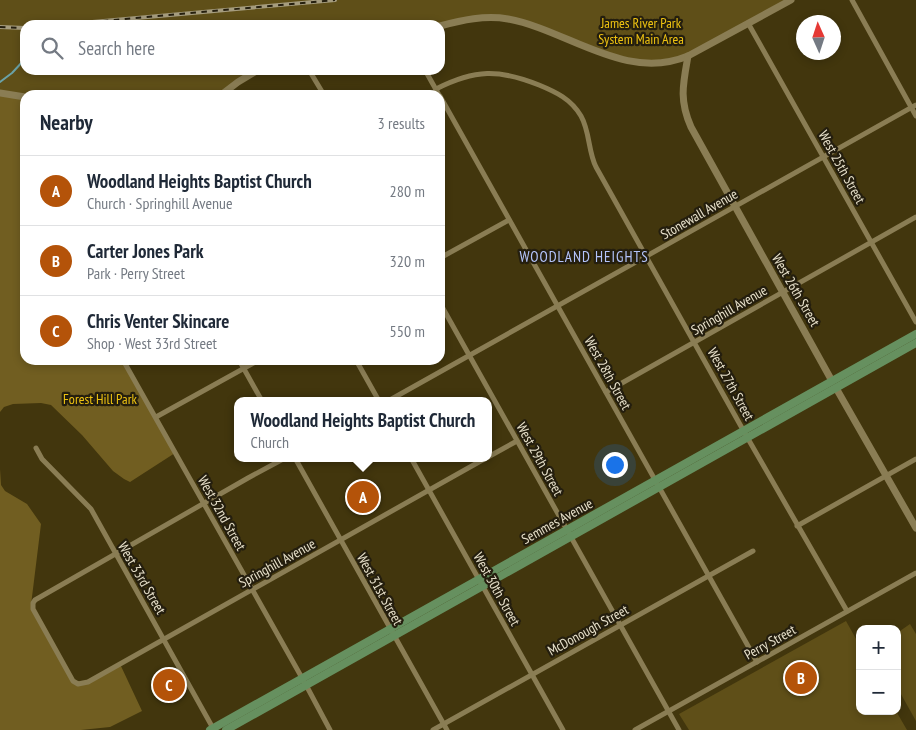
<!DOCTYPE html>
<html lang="en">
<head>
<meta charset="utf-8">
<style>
  body { margin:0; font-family:"PT Sans Narrow",sans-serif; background:#f2f2f3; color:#1f2937 }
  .controls { position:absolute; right:15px; bottom:15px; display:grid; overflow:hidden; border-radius:10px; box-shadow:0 2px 8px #0003 }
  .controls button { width:45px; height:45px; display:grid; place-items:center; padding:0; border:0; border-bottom:1px solid #e0e1e3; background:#fff; color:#1f2937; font:25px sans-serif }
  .compass { position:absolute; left:796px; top:15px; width:45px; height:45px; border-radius:50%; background:#fff; box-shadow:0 2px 8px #0003; rotate:357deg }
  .you { position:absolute; left:614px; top:464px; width:18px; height:18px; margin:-12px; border:4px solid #fff; border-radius:50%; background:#1a73e8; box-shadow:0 0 0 8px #1a73e833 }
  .badge { display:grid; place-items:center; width:32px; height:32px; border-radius:50%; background:#b45309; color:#fff; font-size:16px; font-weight:700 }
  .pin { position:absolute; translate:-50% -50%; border:2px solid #fff; box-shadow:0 1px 5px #0006 }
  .popup { position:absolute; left:234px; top:397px; width:258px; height:65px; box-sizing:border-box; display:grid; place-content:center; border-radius:10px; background:#fff; filter:drop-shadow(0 1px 4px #0005); font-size:16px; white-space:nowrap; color:#747a83 }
  .popup b { font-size:19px; color:#1f2937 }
  .popup::after { content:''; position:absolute; left:50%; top:100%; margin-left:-10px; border:10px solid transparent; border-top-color:#fff }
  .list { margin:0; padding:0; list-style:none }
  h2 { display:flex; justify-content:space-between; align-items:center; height:65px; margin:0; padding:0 20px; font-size:21px }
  h2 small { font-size:16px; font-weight:400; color:#747a83 }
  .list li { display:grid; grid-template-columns:32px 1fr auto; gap:15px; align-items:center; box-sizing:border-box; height:70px; padding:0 20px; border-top:1px solid #e0e1e3 }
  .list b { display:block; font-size:19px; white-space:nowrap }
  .list p { margin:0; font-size:16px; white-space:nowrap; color:#747a83 }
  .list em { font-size:16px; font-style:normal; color:#747a83 }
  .icon { flex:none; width:28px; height:28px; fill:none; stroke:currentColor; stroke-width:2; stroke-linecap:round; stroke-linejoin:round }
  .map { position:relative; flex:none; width:916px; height:730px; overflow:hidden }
  .search { position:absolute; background:#fff; box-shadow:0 2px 8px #0003; left:20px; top:20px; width:425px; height:55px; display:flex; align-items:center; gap:12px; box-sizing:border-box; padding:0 18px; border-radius:15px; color:#747a83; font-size:19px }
  .panel { position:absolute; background:#fff; box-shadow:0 2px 8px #0003; left:20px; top:90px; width:425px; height:275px; border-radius:15px }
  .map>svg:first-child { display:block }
</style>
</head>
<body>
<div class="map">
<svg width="916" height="730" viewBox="0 0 916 730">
  <rect width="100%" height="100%" fill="#42360d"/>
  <g fill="#5f4f18">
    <path d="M0,0H791L688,56L637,63L525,24L499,18L440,25H25V70H258L221,95H25L0,93Z"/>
    <path d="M846,621L860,646V711H896L907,730H689L679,714Z"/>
    <path d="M910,624L916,634V721L897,687V633Z"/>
  </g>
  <g fill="#715e21">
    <path d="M0,93L25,97V360H123L175,453L130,482L124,479L113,471L82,435L51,405L41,403L13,404L4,407L0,412Z"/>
    <path d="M0,469L1,485L5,491L27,504L41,524L31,605L72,679L81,683L120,664L142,711L110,727L81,730H0Z"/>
  </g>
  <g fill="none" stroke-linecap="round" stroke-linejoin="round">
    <path stroke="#6aa2a7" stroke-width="2" d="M0,82L12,73L25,59"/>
    <g stroke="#8a7d54" stroke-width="5">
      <path d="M852,0L916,116"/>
      <path d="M748,23L916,322"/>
      <path d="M309,70L324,95"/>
      <path d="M425,70L439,95"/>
      <path d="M436,89C475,69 499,69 539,85C556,92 571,99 581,116C590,132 588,151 596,167L747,437L847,611"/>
      <path d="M440,96L757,662"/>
      <path d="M440,258L509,220"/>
      <path d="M440,303L679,730"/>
      <path d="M123,360L306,685L330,730"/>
      <path d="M239,360L262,401"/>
      <path d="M356,360L379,401"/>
      <path d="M606,392L916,217"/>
      <path d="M388,401L916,105"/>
      <path d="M156,417L259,360"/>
      <path d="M36,448L42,459L91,509L214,730"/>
      <path d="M488,457L517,441"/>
      <path d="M285,458L248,478L35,600L33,603V609L73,681L78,684L88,682L486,458"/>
      <path d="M295,458L447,730"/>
      <path d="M411,458L563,730"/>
      <path d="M797,526L916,459"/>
      <path d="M433,730L753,551"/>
      <path d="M635,730L916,573"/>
    </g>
    <g stroke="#8a7d54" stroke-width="7">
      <path d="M440,26C462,20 485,15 508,19C568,30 625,82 688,56L791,0"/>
      <path d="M688,56C683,84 679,100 691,127L832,381"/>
      <path d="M0,93L25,97"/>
      <path d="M137,95L157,94L166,95"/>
      <path d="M221,95L238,82L258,70"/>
      <path d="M836,388L916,528"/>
    </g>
    <g stroke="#66905f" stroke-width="8">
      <path d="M210,730L916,334"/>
      <path d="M226,730L916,343"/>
    </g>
    <defs>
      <g id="rail">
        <path d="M59,25L335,0"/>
        <path d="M0,27L25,28"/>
      </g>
    </defs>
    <use href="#rail" stroke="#a59c7e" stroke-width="4"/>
    <use href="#rail" stroke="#241e0e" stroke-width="2" stroke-dasharray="5.5" stroke-linecap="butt"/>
  </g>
  <g text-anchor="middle" stroke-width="4.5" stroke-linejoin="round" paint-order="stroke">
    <g font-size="14" fill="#efc311" stroke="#241e0e">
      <text x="641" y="28">James River Park<tspan x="641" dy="16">System Main Area</tspan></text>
      <text x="100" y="404">Forest Hill Park</text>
    </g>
    <g font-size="14" fill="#e9e2cc" stroke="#241e0e">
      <text transform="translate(842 167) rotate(61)" y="5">West 25th Street</text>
      <text transform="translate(699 214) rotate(-30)" y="5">Stonewall Avenue</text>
      <text transform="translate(796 290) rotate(60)" y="5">West 26th Street</text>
      <text transform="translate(729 310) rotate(-30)" y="5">Springhill Avenue</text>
      <text transform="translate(608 373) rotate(61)" y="5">West 28th Street</text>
      <text transform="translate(731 384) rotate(61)" y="5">West 27th Street</text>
      <text transform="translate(540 459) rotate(61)" y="5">West 29th Street</text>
      <text transform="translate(222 513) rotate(61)" y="5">West 32nd Street</text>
      <text transform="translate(557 521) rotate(-29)" y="5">Semmes Avenue</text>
      <text transform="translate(277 563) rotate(-29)" y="5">Springhill Avenue</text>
      <text transform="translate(142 578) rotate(60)" y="5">West 33rd Street</text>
      <text transform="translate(380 589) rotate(61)" y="5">West 31st Street</text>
      <text transform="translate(497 589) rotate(61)" y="5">West 30th Street</text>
      <text transform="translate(588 630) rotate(-29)" y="5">McDonough Street</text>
      <text transform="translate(770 642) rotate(-29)" y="5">Perry Street</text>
    </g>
    <g font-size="15" letter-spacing="1" fill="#b4c4fb" stroke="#241e0e">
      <text x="584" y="262">WOODLAND HEIGHTS</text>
    </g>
  </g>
</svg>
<div class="controls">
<button>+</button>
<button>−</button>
</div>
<svg class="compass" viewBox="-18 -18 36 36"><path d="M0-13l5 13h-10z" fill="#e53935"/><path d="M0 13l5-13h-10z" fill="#747a83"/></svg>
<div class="you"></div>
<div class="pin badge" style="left:363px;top:497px">A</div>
<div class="popup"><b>Woodland Heights Baptist Church</b>Church</div>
<div class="pin badge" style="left:801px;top:678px">B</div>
<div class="pin badge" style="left:169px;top:685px">C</div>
<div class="search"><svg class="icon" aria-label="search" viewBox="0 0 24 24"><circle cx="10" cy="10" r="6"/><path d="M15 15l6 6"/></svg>Search here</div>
<section class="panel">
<h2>Nearby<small>3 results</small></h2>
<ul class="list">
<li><span class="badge">A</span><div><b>Woodland Heights Baptist Church</b><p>Church · Springhill Avenue</p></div><em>280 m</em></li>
<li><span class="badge">B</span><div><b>Carter Jones Park</b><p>Park · Perry Street</p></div><em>320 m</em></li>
<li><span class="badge">C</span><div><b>Chris Venter Skincare</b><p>Shop · West 33rd Street</p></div><em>550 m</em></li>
</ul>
</section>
</div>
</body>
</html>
